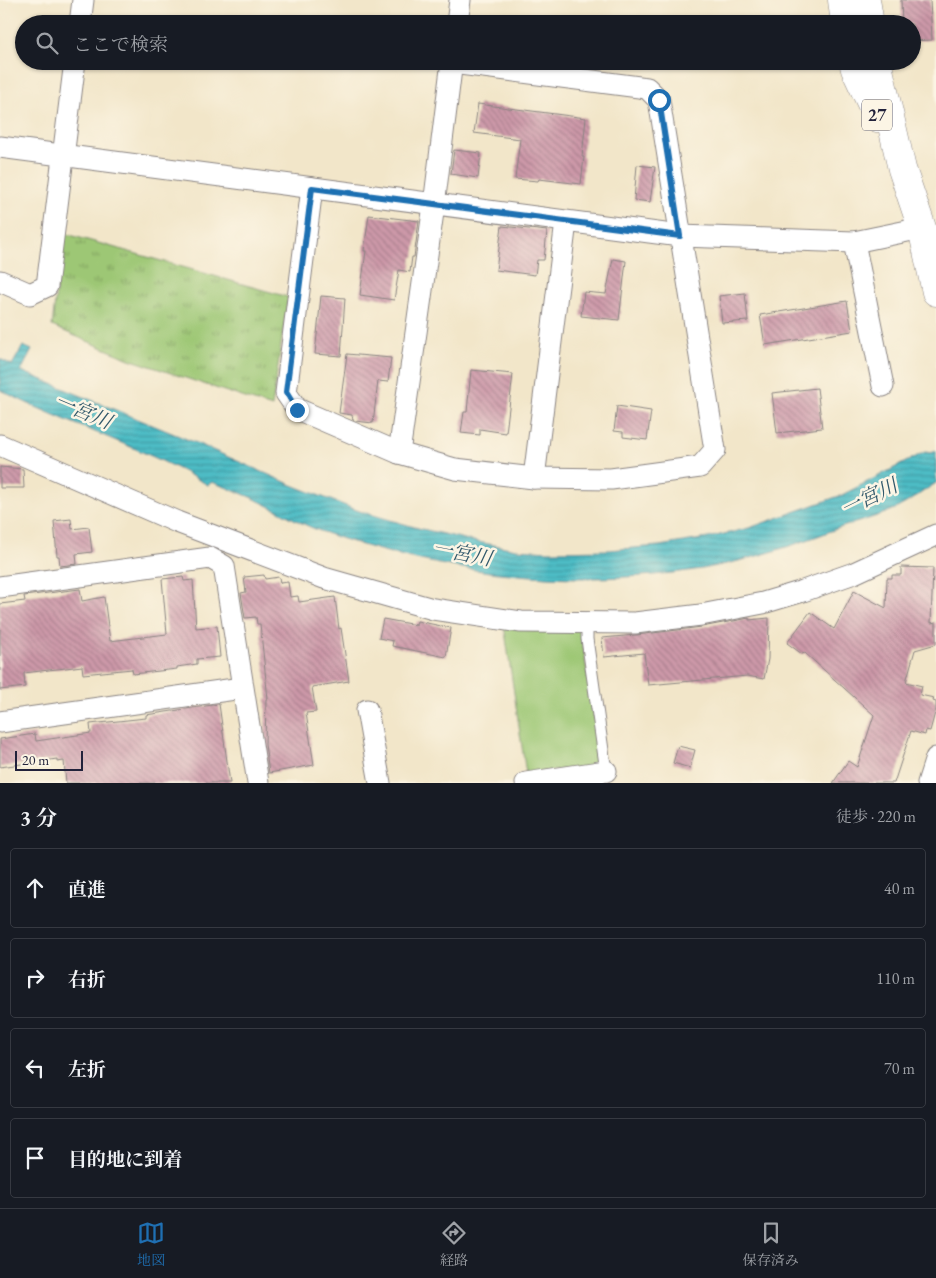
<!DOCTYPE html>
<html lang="ja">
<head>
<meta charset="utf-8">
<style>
  body { margin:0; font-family:"EB Garamond","Noto Serif JP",serif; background:#20242c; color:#f1f3f6 }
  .scale { position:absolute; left:15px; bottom:12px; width:68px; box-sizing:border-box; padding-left:5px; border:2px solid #22223b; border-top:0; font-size:14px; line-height:18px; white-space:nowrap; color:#22223b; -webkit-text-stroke:4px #fcf5e5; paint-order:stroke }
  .stop { position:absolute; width:15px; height:15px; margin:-11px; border:4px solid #1f6fb2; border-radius:50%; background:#fff }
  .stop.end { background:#1f6fb2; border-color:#fff; box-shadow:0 1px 5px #0008 }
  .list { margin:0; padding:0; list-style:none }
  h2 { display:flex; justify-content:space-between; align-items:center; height:65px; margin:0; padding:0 20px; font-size:21px }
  h2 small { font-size:16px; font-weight:400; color:#9ea1a6 }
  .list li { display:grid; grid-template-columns:32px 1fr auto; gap:15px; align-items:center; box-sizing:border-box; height:80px; margin:0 10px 10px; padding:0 10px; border:1px solid #363941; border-radius:5px }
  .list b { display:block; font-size:19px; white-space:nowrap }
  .list em { font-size:16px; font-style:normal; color:#9ea1a6 }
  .icon { flex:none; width:28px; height:28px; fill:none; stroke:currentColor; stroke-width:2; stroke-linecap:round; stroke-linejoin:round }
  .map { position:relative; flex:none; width:936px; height:783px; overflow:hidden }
  .search { position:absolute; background:#171b24; box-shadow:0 1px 4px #0004; left:15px; right:15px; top:15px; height:55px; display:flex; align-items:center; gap:12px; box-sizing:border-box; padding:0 18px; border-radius:28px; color:#9ea1a6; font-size:19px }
  .sheet { height:425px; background:#171b24 }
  nav { display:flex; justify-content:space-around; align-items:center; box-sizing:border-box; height:70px; border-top:1px solid #363941; background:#171b24; font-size:14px; color:#9ea1a6 }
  nav a { display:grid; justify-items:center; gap:2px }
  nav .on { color:#1f6fb2 }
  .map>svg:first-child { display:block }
</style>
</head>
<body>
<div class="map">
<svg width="936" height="783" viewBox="0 0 936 783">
  <defs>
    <pattern id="grass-tufts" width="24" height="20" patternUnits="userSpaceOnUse" patternTransform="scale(1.25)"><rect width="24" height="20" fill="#9dc774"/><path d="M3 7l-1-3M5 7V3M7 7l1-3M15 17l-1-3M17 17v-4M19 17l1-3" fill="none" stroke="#80a160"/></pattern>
    <pattern id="water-rules" width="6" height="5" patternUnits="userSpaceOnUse" patternTransform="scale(1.25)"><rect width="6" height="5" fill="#4dbcc5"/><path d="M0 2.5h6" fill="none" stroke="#4098a1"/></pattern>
    <pattern id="building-back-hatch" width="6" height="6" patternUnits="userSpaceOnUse" patternTransform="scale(1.25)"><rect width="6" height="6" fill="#cd99a9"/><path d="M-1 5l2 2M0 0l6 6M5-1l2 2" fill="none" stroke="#a67c8b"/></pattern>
  </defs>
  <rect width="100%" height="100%" fill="#fcf5e5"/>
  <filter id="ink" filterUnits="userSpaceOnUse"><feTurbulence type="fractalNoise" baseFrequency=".02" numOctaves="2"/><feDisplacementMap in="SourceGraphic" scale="10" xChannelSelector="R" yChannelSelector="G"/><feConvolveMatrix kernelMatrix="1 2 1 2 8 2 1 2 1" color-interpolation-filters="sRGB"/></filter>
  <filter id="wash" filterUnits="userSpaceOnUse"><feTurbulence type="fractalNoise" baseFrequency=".0096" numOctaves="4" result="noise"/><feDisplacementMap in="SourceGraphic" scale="20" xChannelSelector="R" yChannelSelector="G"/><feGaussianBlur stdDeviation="1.12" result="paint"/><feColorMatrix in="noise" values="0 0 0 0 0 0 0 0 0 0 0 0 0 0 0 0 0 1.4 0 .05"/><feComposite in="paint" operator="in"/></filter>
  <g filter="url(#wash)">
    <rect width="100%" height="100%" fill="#f2e6c9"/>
    <path fill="url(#grass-tufts)" stroke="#607458" d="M63,233L288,297L272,407L129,359L52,326Z"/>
    <path fill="#9dc774" stroke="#607458" d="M504,625L580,627L600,754L593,766L526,774Z"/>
    <path fill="url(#water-rules)" stroke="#386f80" d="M23,346L32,350L21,371L201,445L292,485L359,511L418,528L477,542L516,549L549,551L609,550L659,546L708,538L749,528L842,495L925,452L932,453L936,450V483C923,491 911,501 897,508C878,517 856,522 836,529C793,546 747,561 701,569C576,589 442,575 323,532C303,525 284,513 265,504C248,495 230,489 212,482L208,485C142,446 68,425 0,390V359L12,365Z"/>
    <g id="blocks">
      <g fill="url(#building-back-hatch)">
        <path d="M901,0H930L932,40L912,41V24H902Z"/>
        <path d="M478,104L586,118L582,157H584L581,184L539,179L538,181L515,179L520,139L474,133Z"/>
        <path d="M454,150L481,153L478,178L451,174Z"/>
        <path d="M637,165L655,167L650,202L634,200Z"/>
        <path d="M369,215L419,221L414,257H412L410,272L399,270L394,300L360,295L366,251H364Z"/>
        <path d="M502,226L547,231L544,260H537L535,275L496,270Z"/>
        <path d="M613,259L626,261L619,320L581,316L584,292L606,294Z"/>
        <path d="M745,293L748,321L722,323L719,296Z"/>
        <path d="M321,296L345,298L341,356L315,354Z"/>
        <path d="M847,301L852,331L765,345L760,315Z"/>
        <path d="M347,354L391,358L388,382L378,381L373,423L355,421L353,420L352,415L339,413Z"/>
        <path d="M471,370L513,374L506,433L480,429V435L461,433L464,412H467Z"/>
        <path d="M817,388L822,428L777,433L772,393Z"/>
        <path d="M617,406L651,411L647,440L623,437V432L614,431Z"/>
        <path d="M0,467L23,469L24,488H0Z"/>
        <path d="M71,519L72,529L89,527L92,552L76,554L77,564L60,566L59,556H57L54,521Z"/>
        <path d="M901,567L933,568L931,623L936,622V644L915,650L906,682L922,686L920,695L934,698L933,701L936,702V709L930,731L926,730L925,735L911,731L894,783H833L848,761L857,767L874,715L805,653L802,654L787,643L810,612L834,629L854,591L886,608L887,578H892V575H901Z"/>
        <path d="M264,575L265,579L279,577L280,583L288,582L290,597L298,596L299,602L335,597L339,629L341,628L349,681L312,687L316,712L306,713L314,765L269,773L265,744L266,699H268L260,624H257L256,617L245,618L241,593L246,592L244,577Z"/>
        <path d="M183,577L184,581L193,580L196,628L217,626L220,657L197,659V664L177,667V669L133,674L132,669L83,674L82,666L24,673L25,687L0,690V604L25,601L24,596L80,589L82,601L104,597L110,641L167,634L162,579Z"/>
        <path d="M749,618V620L769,618L768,659L764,679L747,676L648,685L644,653L604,657L602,638L636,635L702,627Z"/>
        <path d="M383,619L416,625L417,621L451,628L446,657L392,646L393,641L379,638Z"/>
        <path d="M219,704L230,783H66L64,761L57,762V759L0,767V739L35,734L36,741L91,733L90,724L146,718V715Z"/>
        <path d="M678,746L695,750L690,768L673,763Z"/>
      </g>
    </g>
  </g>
  <g filter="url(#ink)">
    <use href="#blocks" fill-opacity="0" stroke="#8a8482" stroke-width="1"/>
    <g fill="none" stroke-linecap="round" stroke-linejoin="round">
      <defs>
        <path id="lane" d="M587,623V639L606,771"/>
        <g id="street">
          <path d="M80,24L83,0"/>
          <path d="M457,24L460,0"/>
          <path d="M0,147L680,236L854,242L922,228"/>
          <path d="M312,188L286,393L297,409L399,453L455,469L534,478L611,479L700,467L715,450L659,100L647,88L452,63"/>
          <path d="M854,242L883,386"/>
          <path d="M0,281L30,294L47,286L75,61"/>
          <path d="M0,445L177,522L324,578L433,609L521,622L635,623L701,615L763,603L803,591L854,573L936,535"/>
          <path d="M399,453L434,205L452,61"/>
          <path d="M534,478L566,222"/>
          <path d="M0,587L210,558L224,566L258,783"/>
          <path d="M367,710L380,783"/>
          <path d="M0,722L242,688"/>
          <path d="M526,783L606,771"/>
          <path d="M928,783L936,758"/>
        </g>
        <g id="primary">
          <path d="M842,0L845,24"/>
          <path d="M866,0L870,24"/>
          <path d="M853,61L855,69L878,118"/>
          <path d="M877,61L902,169L922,228L936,292"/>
        </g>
      </defs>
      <use href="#lane" stroke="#8a8482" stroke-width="13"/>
      <use href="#street" stroke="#8a8482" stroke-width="23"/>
      <use href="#primary" stroke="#8a8482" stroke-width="29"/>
      <use href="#lane" stroke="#fff" stroke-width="11"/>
      <use href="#street" stroke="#fff" stroke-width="21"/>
      <use href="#primary" stroke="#fff" stroke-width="28"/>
    </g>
  </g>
  <g fill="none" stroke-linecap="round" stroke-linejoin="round" filter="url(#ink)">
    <path stroke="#1f6fb2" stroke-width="6" d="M297,410L286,392L312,188L680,236L659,100"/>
  </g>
  <g text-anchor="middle" stroke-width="5" stroke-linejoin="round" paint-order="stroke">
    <rect fill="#fcf5e5" stroke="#63616e" stroke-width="1" x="862" y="99.5" width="30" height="31" rx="4"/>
    <g font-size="18" font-weight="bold" fill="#22223b">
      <text x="877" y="121">27</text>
    </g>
    <g font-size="20" font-style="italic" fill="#31586b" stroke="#fcf5e5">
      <text transform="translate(83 411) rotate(23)" y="7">一宮川</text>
      <text transform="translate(869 497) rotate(-26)" y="7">一宮川</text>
      <text transform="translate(462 553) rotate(11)" y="7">一宮川</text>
    </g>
  </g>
</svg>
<div class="scale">20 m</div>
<div class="stop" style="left:659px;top:100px"></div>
<div class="stop end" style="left:297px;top:410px"></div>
<div class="search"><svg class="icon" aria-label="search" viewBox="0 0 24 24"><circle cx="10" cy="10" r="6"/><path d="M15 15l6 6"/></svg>ここで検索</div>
</div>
<section class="sheet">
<h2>3 分<small>徒歩 · 220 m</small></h2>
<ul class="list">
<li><svg class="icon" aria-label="ahead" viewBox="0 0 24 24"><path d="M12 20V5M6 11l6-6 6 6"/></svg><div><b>直進</b></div><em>40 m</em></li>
<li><svg class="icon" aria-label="right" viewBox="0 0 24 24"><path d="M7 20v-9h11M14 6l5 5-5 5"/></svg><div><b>右折</b></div><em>110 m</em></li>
<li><svg class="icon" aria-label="left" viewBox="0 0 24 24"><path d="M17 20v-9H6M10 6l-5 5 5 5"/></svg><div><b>左折</b></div><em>70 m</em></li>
<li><svg class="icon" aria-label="arrive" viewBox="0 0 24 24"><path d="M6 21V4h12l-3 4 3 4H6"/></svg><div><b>目的地に到着</b></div></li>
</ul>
</section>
<nav>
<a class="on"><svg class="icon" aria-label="map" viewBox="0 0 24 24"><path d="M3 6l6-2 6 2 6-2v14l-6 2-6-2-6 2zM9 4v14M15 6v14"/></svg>地図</a>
<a><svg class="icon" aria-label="directions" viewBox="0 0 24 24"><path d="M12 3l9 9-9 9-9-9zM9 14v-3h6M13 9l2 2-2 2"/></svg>経路</a>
<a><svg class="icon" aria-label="saved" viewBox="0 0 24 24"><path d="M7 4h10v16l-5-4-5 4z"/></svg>保存済み</a>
</nav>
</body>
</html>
